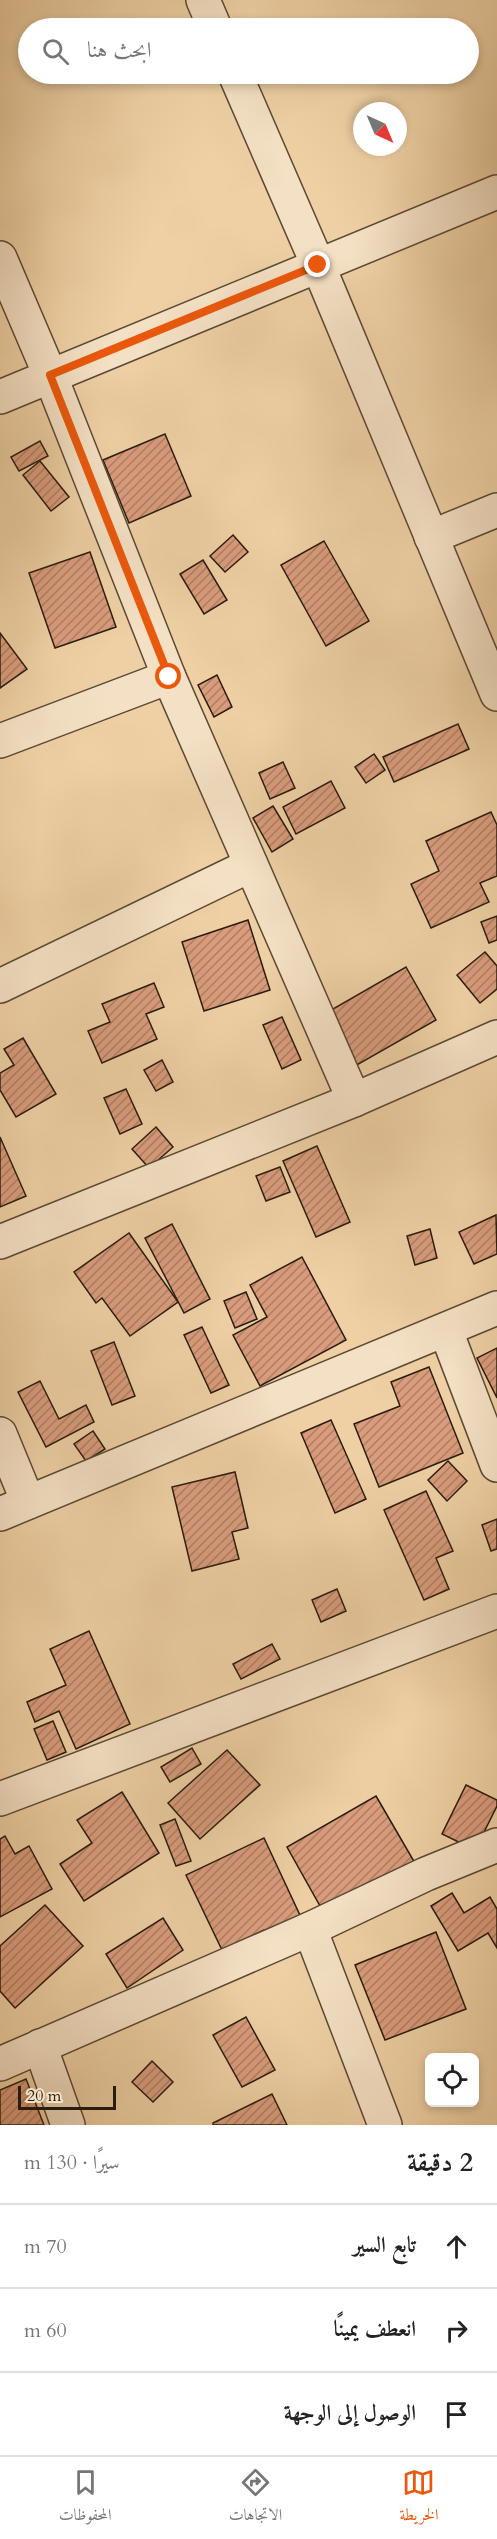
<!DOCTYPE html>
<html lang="ar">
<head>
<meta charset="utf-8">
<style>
  body { margin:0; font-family:Cardo,Amiri,serif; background:#f2f2f2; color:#222; direction:rtl }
  .controls { position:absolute; right:18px; bottom:18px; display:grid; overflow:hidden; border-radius:9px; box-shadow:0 3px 9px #0003 }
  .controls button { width:54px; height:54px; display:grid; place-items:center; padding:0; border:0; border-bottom:2px solid #e0e0e0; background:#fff; color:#222; font:30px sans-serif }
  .compass { position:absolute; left:353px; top:102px; width:54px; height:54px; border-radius:50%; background:#fff; box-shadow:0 3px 9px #0003; rotate:136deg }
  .scale { position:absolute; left:18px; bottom:15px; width:98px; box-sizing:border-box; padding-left:6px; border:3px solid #2a1c0e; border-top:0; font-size:16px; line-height:21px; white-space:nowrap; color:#2a1c0e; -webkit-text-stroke:4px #f4e0c4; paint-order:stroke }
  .stop { position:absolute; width:18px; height:18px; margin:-14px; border:4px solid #ea580c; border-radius:50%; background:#fff }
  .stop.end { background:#ea580c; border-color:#fff; box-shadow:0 2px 6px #0008 }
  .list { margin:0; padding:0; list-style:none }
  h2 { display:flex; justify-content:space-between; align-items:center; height:78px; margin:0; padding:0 24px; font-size:26px }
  h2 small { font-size:20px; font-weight:400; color:#767676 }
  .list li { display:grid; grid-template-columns:39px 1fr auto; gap:18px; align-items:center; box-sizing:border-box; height:84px; padding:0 24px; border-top:2px solid #e0e0e0 }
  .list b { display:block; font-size:22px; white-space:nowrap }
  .list em { font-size:20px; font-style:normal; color:#767676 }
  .icon { flex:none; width:33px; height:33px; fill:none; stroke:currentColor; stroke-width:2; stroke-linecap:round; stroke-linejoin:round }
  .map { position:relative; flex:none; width:497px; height:2125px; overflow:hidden; direction:ltr }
  .search { position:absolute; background:#fff; box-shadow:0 3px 9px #0003; left:18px; right:18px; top:18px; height:66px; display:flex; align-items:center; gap:15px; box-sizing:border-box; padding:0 21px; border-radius:33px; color:#767676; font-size:22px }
  .sheet { height:330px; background:#fff }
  nav { display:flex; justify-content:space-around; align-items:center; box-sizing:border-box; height:84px; border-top:2px solid #e0e0e0; background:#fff; font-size:16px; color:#767676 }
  nav a { display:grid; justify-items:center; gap:3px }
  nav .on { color:#ea580c }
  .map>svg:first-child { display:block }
</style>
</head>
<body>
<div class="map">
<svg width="497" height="2125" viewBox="0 0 497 2125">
  <defs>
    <pattern id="building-hatch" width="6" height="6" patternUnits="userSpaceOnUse" patternTransform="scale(1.5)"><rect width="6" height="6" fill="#d99c7c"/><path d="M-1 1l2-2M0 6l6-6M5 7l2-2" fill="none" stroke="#b07e64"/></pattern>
  </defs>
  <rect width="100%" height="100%" fill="#eed0a4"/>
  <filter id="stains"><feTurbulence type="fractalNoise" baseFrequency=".00333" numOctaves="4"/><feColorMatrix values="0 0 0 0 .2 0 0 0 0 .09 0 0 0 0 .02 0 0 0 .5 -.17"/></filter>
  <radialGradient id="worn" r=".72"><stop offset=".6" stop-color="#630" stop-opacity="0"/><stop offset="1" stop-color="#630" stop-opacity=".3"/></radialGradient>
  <g fill="url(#building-hatch)" stroke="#2a1c0e" stroke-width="1.5">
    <path d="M165,434L191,496L129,523L103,460Z"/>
    <path d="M40,441L48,456L19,471L11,457Z"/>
    <path d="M40,461L69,497L51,511L23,475Z"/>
    <path d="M233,535L248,552L225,572L210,556Z"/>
    <path d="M324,541L369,621L326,646L281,565Z"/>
    <path d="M90,552L116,627L55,648L29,573Z"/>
    <path d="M203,560L227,600L204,614L180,574Z"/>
    <path d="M0,633L27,669L0,688Z"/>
    <path d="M217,675L232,707L214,717L198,685Z"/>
    <path d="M458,724L469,749L394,782L383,757Z"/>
    <path d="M374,754L385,770L366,783L355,767Z"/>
    <path d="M283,762L295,788L270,799L259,773Z"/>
    <path d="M331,781L345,808L296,834L283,807Z"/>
    <path d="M273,806L293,839L272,852L253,818Z"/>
    <path d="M491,812L497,825V876L480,883L489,902L431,928L411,884L439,871L426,841Z"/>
    <path d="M497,916V940L489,943L481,922Z"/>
    <path d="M248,920L270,990L204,1011L182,942Z"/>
    <path d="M485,952L497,966V989L480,1003L457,975Z"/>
    <path d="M406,967L436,1020L355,1066L326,1013Z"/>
    <path d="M154,983L164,1007L146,1014L157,1039L102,1063L88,1031L110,1022L102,1004Z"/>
    <path d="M282,1017L301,1060L282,1069L263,1025Z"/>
    <path d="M23,1038L56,1094L16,1117L0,1090V1073L14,1065L4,1049Z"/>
    <path d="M162,1060L173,1082L156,1091L144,1070Z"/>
    <path d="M126,1089L142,1124L120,1134L104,1098Z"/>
    <path d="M156,1127L173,1147L149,1168L132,1149Z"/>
    <path d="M0,1137L26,1196L0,1207Z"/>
    <path d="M317,1146L350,1222L316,1237L283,1161Z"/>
    <path d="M280,1167L290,1192L266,1201L256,1176Z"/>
    <path d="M496,1215L497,1254L474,1264L459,1232Z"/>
    <path d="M172,1224L210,1299L184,1313L145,1238Z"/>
    <path d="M430,1229L437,1258L415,1265L407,1236Z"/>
    <path d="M129,1233L178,1302L130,1336L102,1298L96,1303L74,1272Z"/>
    <path d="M302,1257L346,1340L260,1386L233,1335L267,1317L250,1285Z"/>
    <path d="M246,1292L257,1319L235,1328L224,1301Z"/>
    <path d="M202,1327L229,1385L211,1393L184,1335Z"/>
    <path d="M114,1342L135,1396L112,1405L91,1351Z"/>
    <path d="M497,1348V1398L477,1358Z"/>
    <path d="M429,1367L463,1453L379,1487L354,1424L400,1406L391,1382Z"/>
    <path d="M40,1381L59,1419L86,1405L94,1422L46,1447L18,1392Z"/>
    <path d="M331,1420L366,1499L335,1513L301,1433Z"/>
    <path d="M93,1431L105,1449L86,1461L74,1444Z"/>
    <path d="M448,1461L467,1481L447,1501L428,1480Z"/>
    <path d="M235,1472L248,1528L232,1532L239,1559L192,1571L172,1487Z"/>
    <path d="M426,1491L453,1551L436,1558L449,1589L424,1600L384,1510Z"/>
    <path d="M497,1519V1549L491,1551L482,1525Z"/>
    <path d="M337,1589L346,1611L321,1622L312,1600Z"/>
    <path d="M89,1631L130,1724L76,1749L59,1711L35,1722L27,1702L66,1685L50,1649Z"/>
    <path d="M272,1644L280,1659L241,1679L233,1664Z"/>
    <path d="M53,1721L66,1752L47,1760L34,1729Z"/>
    <path d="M192,1748L201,1764L170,1782L161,1767Z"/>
    <path d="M227,1750L260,1785L200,1839L168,1803Z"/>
    <path d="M466,1785L497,1800V1806L475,1850L442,1834Z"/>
    <path d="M122,1792L159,1853L84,1901L60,1864L92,1843L77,1820Z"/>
    <path d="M376,1796L419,1870L329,1922L287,1847Z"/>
    <path d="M175,1819L191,1861L176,1866L160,1825Z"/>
    <path d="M5,1836L15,1854L29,1846L52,1889L0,1917V1839Z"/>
    <path d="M264,1838L305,1926L270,1943L264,1930L222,1950L186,1875Z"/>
    <path d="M452,1893L464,1913L490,1897L497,1909V1948L488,1933L458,1951L431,1906Z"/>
    <path d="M45,1905L83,1946L15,2008L0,1991V1946Z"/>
    <path d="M163,1918L183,1950L127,1988L106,1954Z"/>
    <path d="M436,1932L466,2009L385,2040L355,1965Z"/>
    <path d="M246,2017L275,2070L242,2087L213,2035Z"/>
    <path d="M152,2061L173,2082L153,2102L132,2082Z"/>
    <path d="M26,2079L44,2125H0V2090Z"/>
    <path d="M272,2094L287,2125H213V2123Z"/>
  </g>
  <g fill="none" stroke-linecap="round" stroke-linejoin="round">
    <defs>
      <g id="minor">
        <path d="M203,0L215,28"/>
        <path d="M235,74L318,265L497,694"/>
        <path d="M0,258L50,375L169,677L354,1100"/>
        <path d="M0,397L497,192"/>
        <path d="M431,537L497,510"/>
        <path d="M0,741L169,677"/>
        <path d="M0,986L251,865"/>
        <path d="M0,1242L354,1100L497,1037"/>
        <path d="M446,1331L497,1465"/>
        <path d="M0,1434L28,1502"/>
        <path d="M0,1514L497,1308"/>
        <path d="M0,1799L497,1611"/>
        <path d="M40,2046L68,2125"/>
        <path d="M0,2064L310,1929"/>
        <path d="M385,2125L310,1929L426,1874L497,1845"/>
      </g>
    </defs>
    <use href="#minor" stroke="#5b4934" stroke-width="36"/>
    <use href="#minor" stroke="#f4e0c4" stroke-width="33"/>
  </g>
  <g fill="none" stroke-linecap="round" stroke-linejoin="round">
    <path stroke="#ea580c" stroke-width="8" d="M169,677L50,375L318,265"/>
  </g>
  <rect width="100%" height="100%" filter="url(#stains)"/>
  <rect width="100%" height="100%" fill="url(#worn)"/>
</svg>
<div class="controls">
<button><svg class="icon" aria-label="locate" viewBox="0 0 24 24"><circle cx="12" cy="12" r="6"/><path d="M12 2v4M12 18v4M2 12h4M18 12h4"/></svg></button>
</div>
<svg class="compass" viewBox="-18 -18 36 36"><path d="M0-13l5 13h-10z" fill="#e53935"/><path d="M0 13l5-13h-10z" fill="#767676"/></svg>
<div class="scale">20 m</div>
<div class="stop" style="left:169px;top:677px"></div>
<div class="stop end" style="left:318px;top:265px"></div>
<div class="search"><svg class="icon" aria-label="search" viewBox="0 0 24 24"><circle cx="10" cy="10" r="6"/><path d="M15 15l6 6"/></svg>ابحث هنا</div>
</div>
<section class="sheet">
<h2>2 دقيقة<small>سيرًا · 130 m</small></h2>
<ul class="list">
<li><svg class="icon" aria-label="ahead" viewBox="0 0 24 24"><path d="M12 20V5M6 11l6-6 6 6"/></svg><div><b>تابع السير</b></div><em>70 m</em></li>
<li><svg class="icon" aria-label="right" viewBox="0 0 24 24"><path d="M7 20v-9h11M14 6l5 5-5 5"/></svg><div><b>انعطف يمينًا</b></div><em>60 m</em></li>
<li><svg class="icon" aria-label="arrive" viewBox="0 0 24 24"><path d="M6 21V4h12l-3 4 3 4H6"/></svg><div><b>الوصول إلى الوجهة</b></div></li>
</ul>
</section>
<nav>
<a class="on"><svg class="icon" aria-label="map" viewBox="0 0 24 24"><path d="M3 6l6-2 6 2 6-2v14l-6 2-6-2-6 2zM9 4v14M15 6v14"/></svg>الخريطة</a>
<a><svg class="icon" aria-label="directions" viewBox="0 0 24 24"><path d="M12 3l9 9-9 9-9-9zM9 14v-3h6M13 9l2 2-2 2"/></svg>الاتجاهات</a>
<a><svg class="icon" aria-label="saved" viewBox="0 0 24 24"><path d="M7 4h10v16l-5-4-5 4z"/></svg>المحفوظات</a>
</nav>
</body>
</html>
